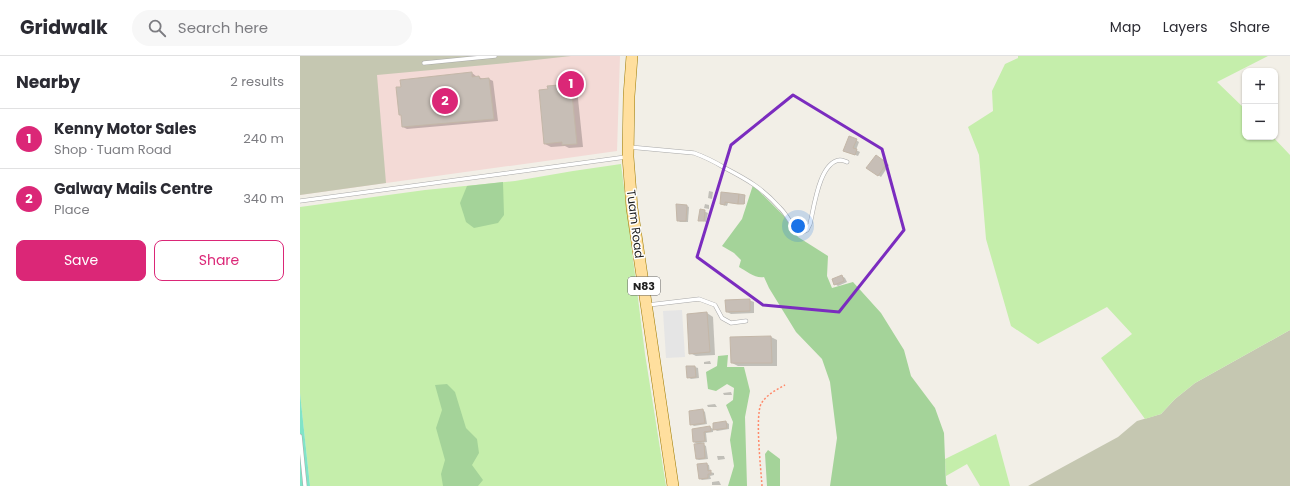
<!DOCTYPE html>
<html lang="en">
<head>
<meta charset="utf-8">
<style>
  body { margin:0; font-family:Poppins,sans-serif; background:#f7f7f7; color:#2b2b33 }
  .controls { position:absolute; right:12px; top:12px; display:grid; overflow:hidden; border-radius:8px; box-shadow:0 1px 3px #0004 }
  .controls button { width:36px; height:36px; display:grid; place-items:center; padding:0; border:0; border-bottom:1px solid #e1e1e2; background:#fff; color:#2b2b33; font:20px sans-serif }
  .you { position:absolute; left:498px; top:170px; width:14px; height:14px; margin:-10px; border:3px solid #fff; border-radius:50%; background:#1a73e8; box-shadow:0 0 0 6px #1a73e833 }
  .badge { display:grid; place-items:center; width:26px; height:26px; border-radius:50%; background:#db2777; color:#fff; font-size:13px; font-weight:700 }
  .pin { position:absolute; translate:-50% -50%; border:2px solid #fff; box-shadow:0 1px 4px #0006 }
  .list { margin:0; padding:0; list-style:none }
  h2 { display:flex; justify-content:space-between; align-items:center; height:52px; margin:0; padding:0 16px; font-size:17px }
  h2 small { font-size:13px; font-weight:400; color:#7c7c81 }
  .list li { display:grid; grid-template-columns:26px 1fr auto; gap:12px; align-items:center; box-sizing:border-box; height:60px; padding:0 16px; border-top:1px solid #e1e1e2 }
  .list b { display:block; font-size:15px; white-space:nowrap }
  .list p { margin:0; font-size:13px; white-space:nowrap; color:#7c7c81 }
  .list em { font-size:13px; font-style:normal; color:#7c7c81 }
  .actions { display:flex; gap:8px; padding:12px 16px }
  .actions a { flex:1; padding:9px 0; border:1px solid #db2777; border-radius:8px; text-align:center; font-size:14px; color:#db2777 }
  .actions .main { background:#db2777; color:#fff }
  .icon { flex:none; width:22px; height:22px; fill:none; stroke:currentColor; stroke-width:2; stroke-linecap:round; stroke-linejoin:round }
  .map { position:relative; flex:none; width:990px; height:430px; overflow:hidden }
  header { display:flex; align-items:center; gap:24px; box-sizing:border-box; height:56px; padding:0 20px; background:#fff; border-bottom:1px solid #e1e1e2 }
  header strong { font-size:19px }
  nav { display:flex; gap:22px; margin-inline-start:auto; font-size:14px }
  .search { width:280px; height:36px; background:#f7f7f7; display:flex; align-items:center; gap:10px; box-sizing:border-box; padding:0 14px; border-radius:22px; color:#7c7c81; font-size:15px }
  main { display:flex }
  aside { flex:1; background:#fff }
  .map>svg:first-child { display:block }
</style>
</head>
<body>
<header>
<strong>Gridwalk</strong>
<div class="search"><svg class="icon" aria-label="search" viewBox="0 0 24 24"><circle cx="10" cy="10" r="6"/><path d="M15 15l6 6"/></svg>Search here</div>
<nav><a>Map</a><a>Layers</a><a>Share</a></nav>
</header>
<main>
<aside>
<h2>Nearby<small>2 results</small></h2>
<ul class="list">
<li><span class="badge">1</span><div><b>Kenny Motor Sales</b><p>Shop · Tuam Road</p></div><em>240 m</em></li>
<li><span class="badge">2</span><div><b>Galway Mails Centre</b><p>Place</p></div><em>340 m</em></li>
</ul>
<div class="actions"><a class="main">Save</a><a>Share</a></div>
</aside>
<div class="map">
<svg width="990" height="430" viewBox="0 0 990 430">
  <rect width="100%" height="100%" fill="#f2efe7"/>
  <path fill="#f3dad6" d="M0,0H320L317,95L0,139Z"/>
  <g fill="#c5c7b1">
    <path d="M0,0H271L217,6L77,19L86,127L0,139Z"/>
    <path d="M990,274V430H728L818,381L837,365L861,358L875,343L895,327Z"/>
  </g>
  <g fill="#c5eeab">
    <path d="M718,0H968L917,26L945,53V81H973L990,99V274L895,327L875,343L861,358L845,363L801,302L832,278L807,251L738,288L711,270L686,183L679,99L668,71L693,55L692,35L705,8L718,2Z"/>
    <path d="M321,108L345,298L366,430H10L0,337V151L125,134L215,125L273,115Z"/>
    <path d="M696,378L710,430H680L667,408L646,420L645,403Z"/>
  </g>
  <g fill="#a4d399">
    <path d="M203,126L204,159L198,167L174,172L166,166L160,147L167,130Z"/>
    <path d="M453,129L484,160L498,181L528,200L527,220L532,232L553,226L581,257L604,294L611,320L635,352L644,377L646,428L648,430H530L537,382L530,326L522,303L496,276L469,232L464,221C456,223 446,215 439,211L441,204L434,197L422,190L442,163Z"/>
    <path d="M428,299L427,311H444L450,335L445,361L447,430H428L434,410L430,384L433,366L426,349L433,344L434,332L427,328L416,335L408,333L406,316L417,310L418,300Z"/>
    <path d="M147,328L155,336L166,372L177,383L179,397L172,409L183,424L178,430H143L141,418L145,404L136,372L142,354L135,329Z"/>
    <path d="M468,394L480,403V430H467L465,398Z"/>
  </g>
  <path fill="#81e4c8" d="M0,337L10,430H0Z"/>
  <path fill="#e5e5e5" d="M382,254L385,301L366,302L363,255Z"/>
  <g fill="#0003">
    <path d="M172,17L176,20V22L179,21L183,23H189L193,25L198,65L107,73L103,71Z"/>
    <path d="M271,29L277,33L283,91L269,92L265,90L251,91L245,88Z"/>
    <path d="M556,84L559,86L556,94L560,96L558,100L547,96Z"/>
    <path d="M576,100L589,109L581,121L568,112Z"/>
    <path d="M409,135L413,136L412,143L408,142Z"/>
    <path d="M422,138L444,140H445V148L428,147L427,150L423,149L421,148Z"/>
    <path d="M405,148L409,149V153L404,152Z"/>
    <path d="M387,150L389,151L388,166H380L378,164Z"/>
    <path d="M401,154L408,157L406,166L399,164Z"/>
    <path d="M542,220L545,222L547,226L538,230L535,228Z"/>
    <path d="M449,244L454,246V257L431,258L427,256Z"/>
    <path d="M407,257L413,261L415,299L396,300L390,297L388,258Z"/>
    <path d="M471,281L477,284V310H438L432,307Z"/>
    <path d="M410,305L411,308H404V306Z"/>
    <path d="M387,311H395L398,312L399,322L391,323L388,321Z"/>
    <path d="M431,336L432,339H424L423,337Z"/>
    <path d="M415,348L417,351H408L407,349Z"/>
    <path d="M403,354L405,356L407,368L394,370L391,368Z"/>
    <path d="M426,366L429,368V373L417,375L414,373Z"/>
    <path d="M410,371L413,373V376L406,377L407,386L401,387L406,390L408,403L399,404L396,403L399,389L394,386L393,373Z"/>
    <path d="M417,400H424L425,403L418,404Z"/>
    <path d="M406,408L409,409L410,416L414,417V419L410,420L411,423L402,424L399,422Z"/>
    <path d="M419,425L421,429H412V426Z"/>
  </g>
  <g fill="#c7beb6" stroke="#c4b7a8">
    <path d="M172,16V21L179,20L180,23L189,22L194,63L102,71L101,59H99L96,31H101L100,24Z"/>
    <path d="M271,28L277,88L262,89V86L244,88L239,34L248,33L247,30Z"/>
    <path d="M549,80L557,83L553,92L557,93L555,99L543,95Z"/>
    <path d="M576,99L587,107L578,120L566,112Z"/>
    <path d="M421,136L439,138L438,148L425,146V149L420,148Z"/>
    <path d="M439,138L445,139L444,148H438Z"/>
    <path d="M376,148L387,149L386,165H377Z"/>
    <path d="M400,153L405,154L404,165H398Z"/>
    <path d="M542,219L544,225L534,229L532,223Z"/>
    <path d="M450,243V255L426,256L425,244Z"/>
    <path d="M407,256L410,296L389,298L387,258Z"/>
    <path d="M471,280L472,307H431L430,281Z"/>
    <path d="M386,310H395L396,321L387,322Z"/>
    <path d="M403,353L405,367L390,369L389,355Z"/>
    <path d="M426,365L427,372L413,374V367Z"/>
    <path d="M410,370L411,375L404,376L405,385L393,386L392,373Z"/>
    <path d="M404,387L405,402L396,403L394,388Z"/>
    <path d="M407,407L408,415L411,414V418H408V422L399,423L397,408Z"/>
  </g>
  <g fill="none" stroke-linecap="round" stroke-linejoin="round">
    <defs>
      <g id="lane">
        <path d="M124,7L195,0"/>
        <path d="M329,91L394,97C405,101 415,106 425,112C448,124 462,132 480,152C488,159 492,174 503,176L507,174L510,168C514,152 519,106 540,104C542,104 544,105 547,106"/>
        <path d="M0,145L326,101"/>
        <path d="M348,249L399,243L415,249L422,262L431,267L446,265"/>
        <path d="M0,380L5,430"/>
      </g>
      <path id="primary" d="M332,0L329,40L328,101L332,152L373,430"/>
    </defs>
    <use href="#lane" stroke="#a8a8a8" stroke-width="4.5"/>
    <use href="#primary" stroke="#9d7a00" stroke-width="12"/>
    <path stroke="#ff896a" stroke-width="1.5" stroke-dasharray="2 2" stroke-linecap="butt" d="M462,430C461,414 455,361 461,348C466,339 476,334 485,329"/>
    <use href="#lane" stroke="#fff" stroke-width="3.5"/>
    <use href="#primary" stroke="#ffdf9e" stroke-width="11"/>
  </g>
  <path fill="none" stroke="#7b2cbf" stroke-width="3" stroke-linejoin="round" d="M493,39L582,93L604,174L539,256L463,249L397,201L431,89Z"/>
  <g text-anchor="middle" stroke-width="3" stroke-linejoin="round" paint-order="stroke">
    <rect fill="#fff" stroke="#646464" stroke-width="1" x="328" y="221" width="32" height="18" rx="3"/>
    <g font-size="11" font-weight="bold" fill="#212121">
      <text x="344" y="234">N83</text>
    </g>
    <g font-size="12" fill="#212121" stroke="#fff">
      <text transform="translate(335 168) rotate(83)" y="4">Tuam Road</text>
    </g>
  </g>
</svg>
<div class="controls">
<button>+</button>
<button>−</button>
</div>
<div class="you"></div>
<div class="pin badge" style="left:271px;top:28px">1</div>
<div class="pin badge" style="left:145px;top:45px">2</div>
</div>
</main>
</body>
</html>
